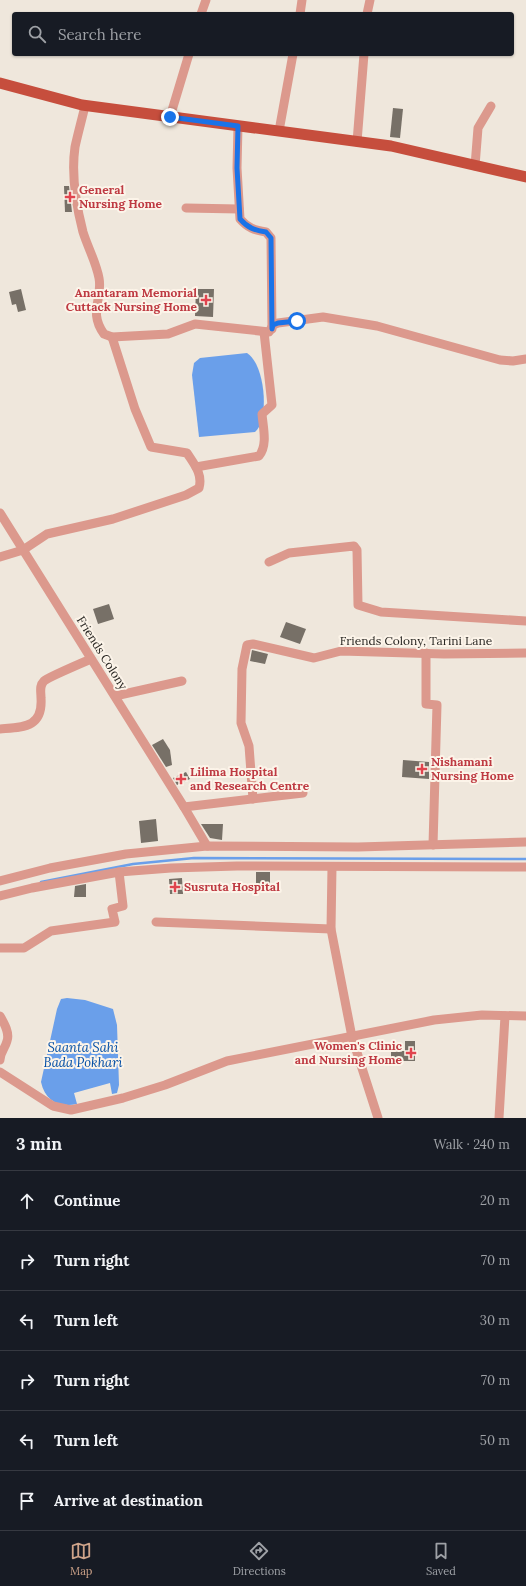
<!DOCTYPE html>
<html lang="en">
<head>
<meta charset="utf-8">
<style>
  body { margin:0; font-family:Lora,serif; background:#20242c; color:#f1f3f6 }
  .stop { position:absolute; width:12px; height:12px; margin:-9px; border:3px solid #1a73e8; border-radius:50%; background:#fff }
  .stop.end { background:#1a73e8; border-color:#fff; box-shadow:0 1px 4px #0008 }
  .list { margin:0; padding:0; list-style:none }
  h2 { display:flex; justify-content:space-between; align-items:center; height:52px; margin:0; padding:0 16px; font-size:17px }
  h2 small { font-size:13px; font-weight:400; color:#9ea1a6 }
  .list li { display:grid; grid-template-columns:26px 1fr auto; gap:12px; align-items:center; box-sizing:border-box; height:60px; padding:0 16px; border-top:1px solid #363941 }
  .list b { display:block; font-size:15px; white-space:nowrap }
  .list em { font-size:13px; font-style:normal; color:#9ea1a6 }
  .icon { flex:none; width:22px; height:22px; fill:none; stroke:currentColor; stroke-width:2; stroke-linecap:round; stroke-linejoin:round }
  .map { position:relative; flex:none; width:526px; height:1118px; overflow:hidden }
  .search { position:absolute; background:#171b24; box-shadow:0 1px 3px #0004; left:12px; right:12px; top:12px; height:44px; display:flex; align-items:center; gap:10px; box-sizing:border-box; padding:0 14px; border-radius:4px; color:#9ea1a6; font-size:15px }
  .sheet { height:412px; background:#171b24 }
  nav { display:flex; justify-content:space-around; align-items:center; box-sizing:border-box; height:56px; border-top:1px solid #363941; background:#171b24; font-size:11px; color:#9ea1a6 }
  nav a { display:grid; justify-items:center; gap:2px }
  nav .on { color:#cfa48a }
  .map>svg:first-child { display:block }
</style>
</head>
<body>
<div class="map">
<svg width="526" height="1118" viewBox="0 0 526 1118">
  <rect width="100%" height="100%" fill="#efe7dc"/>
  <g fill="#6a9fea">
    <path d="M247,353C265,364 270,419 255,432L199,437L192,375L194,363L200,358Z"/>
    <path d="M67,998L85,1000L113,1009L117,1025L119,1085L117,1093L112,1094L110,1083L74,1093L77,1104C60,1108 45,1101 41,1082L57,1009L61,999Z"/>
  </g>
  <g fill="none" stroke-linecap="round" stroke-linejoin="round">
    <path stroke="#6a9fea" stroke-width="2.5" d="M41,882L133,864L194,858L526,859"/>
  </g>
  <g fill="#777067">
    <path d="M393,108L403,109L400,138L390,137Z"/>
    <path d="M64,186H69L72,212H65Z"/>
    <path d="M21,289L26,310L18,312L16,304L12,305L9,292Z"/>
    <path d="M196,289H214L213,317L195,316Z"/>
    <path d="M109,604L114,619L98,624L93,609Z"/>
    <path d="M286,622L306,629L300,644L280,637Z"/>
    <path d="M252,650L268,654L265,664L250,661Z"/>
    <path d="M163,739L170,750L172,765L166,767L152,745Z"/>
    <path d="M403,760L429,762V779L402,777Z"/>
    <path d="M186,772L190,779L177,785L173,778Z"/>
    <path d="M156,819L158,841L141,843L139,821Z"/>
    <path d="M201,824H223L222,840L210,838Z"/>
    <rect x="256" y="872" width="14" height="12"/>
    <path d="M182,878L183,894H170L169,879Z"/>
    <path d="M86,884V897H74L75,886Z"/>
    <path d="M405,1041H415V1061H391V1051H405Z"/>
  </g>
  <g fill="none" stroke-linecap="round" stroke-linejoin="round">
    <g stroke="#dc998d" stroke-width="9">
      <path d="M201,14L206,0"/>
      <path d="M300,14L302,0"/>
      <path d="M367,14L370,0"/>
      <path d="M85,106C82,119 78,133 75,147C71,175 76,205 83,232C88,248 96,262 99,278C103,299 88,312 104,334L112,337L168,334L195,324L269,332L273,325L278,323L323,317L377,326L500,360L513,361L526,359"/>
      <path d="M170,117L189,54"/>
      <path d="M238,126L237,168L240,219C248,228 254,230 266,232L271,238L272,329"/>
      <path d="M279,131L293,54"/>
      <path d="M357,142L364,54"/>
      <path d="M475,166L478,128L491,106"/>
      <path d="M186,208L239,209"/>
      <path d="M196,467L259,456C268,445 263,427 262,414L272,405L264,332"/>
      <path d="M0,513L184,807L207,846"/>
      <path d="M0,557L23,550L47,534L113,519L186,495L199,488C203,474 194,464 187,453L151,447L135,409L112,337"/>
      <path d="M269,562L289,553L354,546L357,550L358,605L381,612L526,621"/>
      <path d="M426,653V704L437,705L433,845"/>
      <path d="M115,696L182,681"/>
      <path d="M0,729C23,727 43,728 41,698C41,691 39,686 44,681C47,678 84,662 91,659"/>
      <path d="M253,799L249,746L241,723L242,669L247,645L253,644L314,658L341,651L444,654L526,653"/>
      <path d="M184,807L303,793"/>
      <path d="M332,867L331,929L352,1037L378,1118"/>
      <path d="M0,881L50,868L126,854L207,846L358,847L526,842"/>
      <path d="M0,896L32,888L119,872L171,868L237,866L526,867"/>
      <path d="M156,922L331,929"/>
      <path d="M0,948H24L51,931L115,922L112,909L123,906L119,872"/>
      <path d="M0,1016C4,1023 10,1033 7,1041C5,1049 0,1052 0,1060"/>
      <path d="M0,1072L53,1106L71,1110L123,1098L165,1085L227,1061L434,1020L482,1015L526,1016"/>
      <path d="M499,1118L505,1016"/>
    </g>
    <path stroke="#c64e3d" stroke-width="11" d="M0,83L82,105L391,146L526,177"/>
  </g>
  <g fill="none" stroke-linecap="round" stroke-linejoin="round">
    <path stroke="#1a73e8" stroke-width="5" d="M170,117L238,126L237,168L240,219C248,228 254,230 266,232L271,238L272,329L273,325L278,323L297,321"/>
  </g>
  <g fill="#e0444e" stroke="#fcf4e9" stroke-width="1.5">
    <path d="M68 191h4v4h4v4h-4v4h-4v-4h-4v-4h4z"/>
    <path d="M204 294h4v4h4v4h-4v4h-4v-4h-4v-4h4z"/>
    <path d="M420 763h4v4h4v4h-4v4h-4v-4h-4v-4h4z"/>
    <path d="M179 773h4v4h4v4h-4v4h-4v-4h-4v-4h4z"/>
    <path d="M173 881h4v4h4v4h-4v4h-4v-4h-4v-4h4z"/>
    <path d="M409 1047h4v4h4v4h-4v4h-4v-4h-4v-4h4z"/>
  </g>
  <g text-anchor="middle" stroke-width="4" stroke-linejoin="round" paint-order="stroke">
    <g font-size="12" font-weight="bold" fill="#be3a42" stroke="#fcf4e9" text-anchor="start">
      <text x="79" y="194">General<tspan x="79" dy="14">Nursing Home</tspan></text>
      <text x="197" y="297" text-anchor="end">Anantaram Memorial<tspan x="197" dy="14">Cuttack Nursing Home</tspan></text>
      <text x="431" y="766">Nishamani<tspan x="431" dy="14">Nursing Home</tspan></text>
      <text x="190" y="776">Lilima Hospital<tspan x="190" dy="14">and Research Centre</tspan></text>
      <text x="184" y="891">Susruta Hospital</text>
      <text x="402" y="1050" text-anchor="end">Women's Clinic<tspan x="402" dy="14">and Nursing Home</tspan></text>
    </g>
    <g font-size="12" fill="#292723" stroke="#fcf4e9">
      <text x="416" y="645">Friends Colony, Tarini Lane</text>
      <text transform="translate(102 653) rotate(58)" y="4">Friends Colony</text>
    </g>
    <g font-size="13" font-style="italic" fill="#024ea5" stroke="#fcf4e9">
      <text x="83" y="1052">Saanta Sahi<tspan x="83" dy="15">Bada Pokhari</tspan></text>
    </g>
  </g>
</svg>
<div class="stop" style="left:297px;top:321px"></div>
<div class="stop end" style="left:170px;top:117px"></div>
<div class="search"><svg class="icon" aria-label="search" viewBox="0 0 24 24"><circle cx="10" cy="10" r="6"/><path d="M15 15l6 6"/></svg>Search here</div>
</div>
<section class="sheet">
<h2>3 min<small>Walk · 240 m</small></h2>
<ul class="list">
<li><svg class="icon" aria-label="ahead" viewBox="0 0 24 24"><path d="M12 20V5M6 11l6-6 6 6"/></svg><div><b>Continue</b></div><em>20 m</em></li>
<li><svg class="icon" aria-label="right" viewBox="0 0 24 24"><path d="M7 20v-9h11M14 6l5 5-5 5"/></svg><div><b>Turn right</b></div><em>70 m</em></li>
<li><svg class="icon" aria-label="left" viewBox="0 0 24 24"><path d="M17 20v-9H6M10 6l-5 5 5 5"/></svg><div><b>Turn left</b></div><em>30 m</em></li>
<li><svg class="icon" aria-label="right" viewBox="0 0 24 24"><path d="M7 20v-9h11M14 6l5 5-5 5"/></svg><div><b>Turn right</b></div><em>70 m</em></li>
<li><svg class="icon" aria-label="left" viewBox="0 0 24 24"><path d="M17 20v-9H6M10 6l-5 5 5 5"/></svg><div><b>Turn left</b></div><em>50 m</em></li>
<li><svg class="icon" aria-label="arrive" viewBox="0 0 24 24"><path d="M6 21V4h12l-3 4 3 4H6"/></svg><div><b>Arrive at destination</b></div></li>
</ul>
</section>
<nav>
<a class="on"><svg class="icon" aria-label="map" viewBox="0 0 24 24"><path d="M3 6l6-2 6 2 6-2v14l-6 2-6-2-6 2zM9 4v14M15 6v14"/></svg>Map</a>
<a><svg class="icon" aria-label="directions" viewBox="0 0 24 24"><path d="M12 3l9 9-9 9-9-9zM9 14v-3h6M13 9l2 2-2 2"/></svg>Directions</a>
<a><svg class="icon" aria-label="saved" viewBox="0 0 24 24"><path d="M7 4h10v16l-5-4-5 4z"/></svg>Saved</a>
</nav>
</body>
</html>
